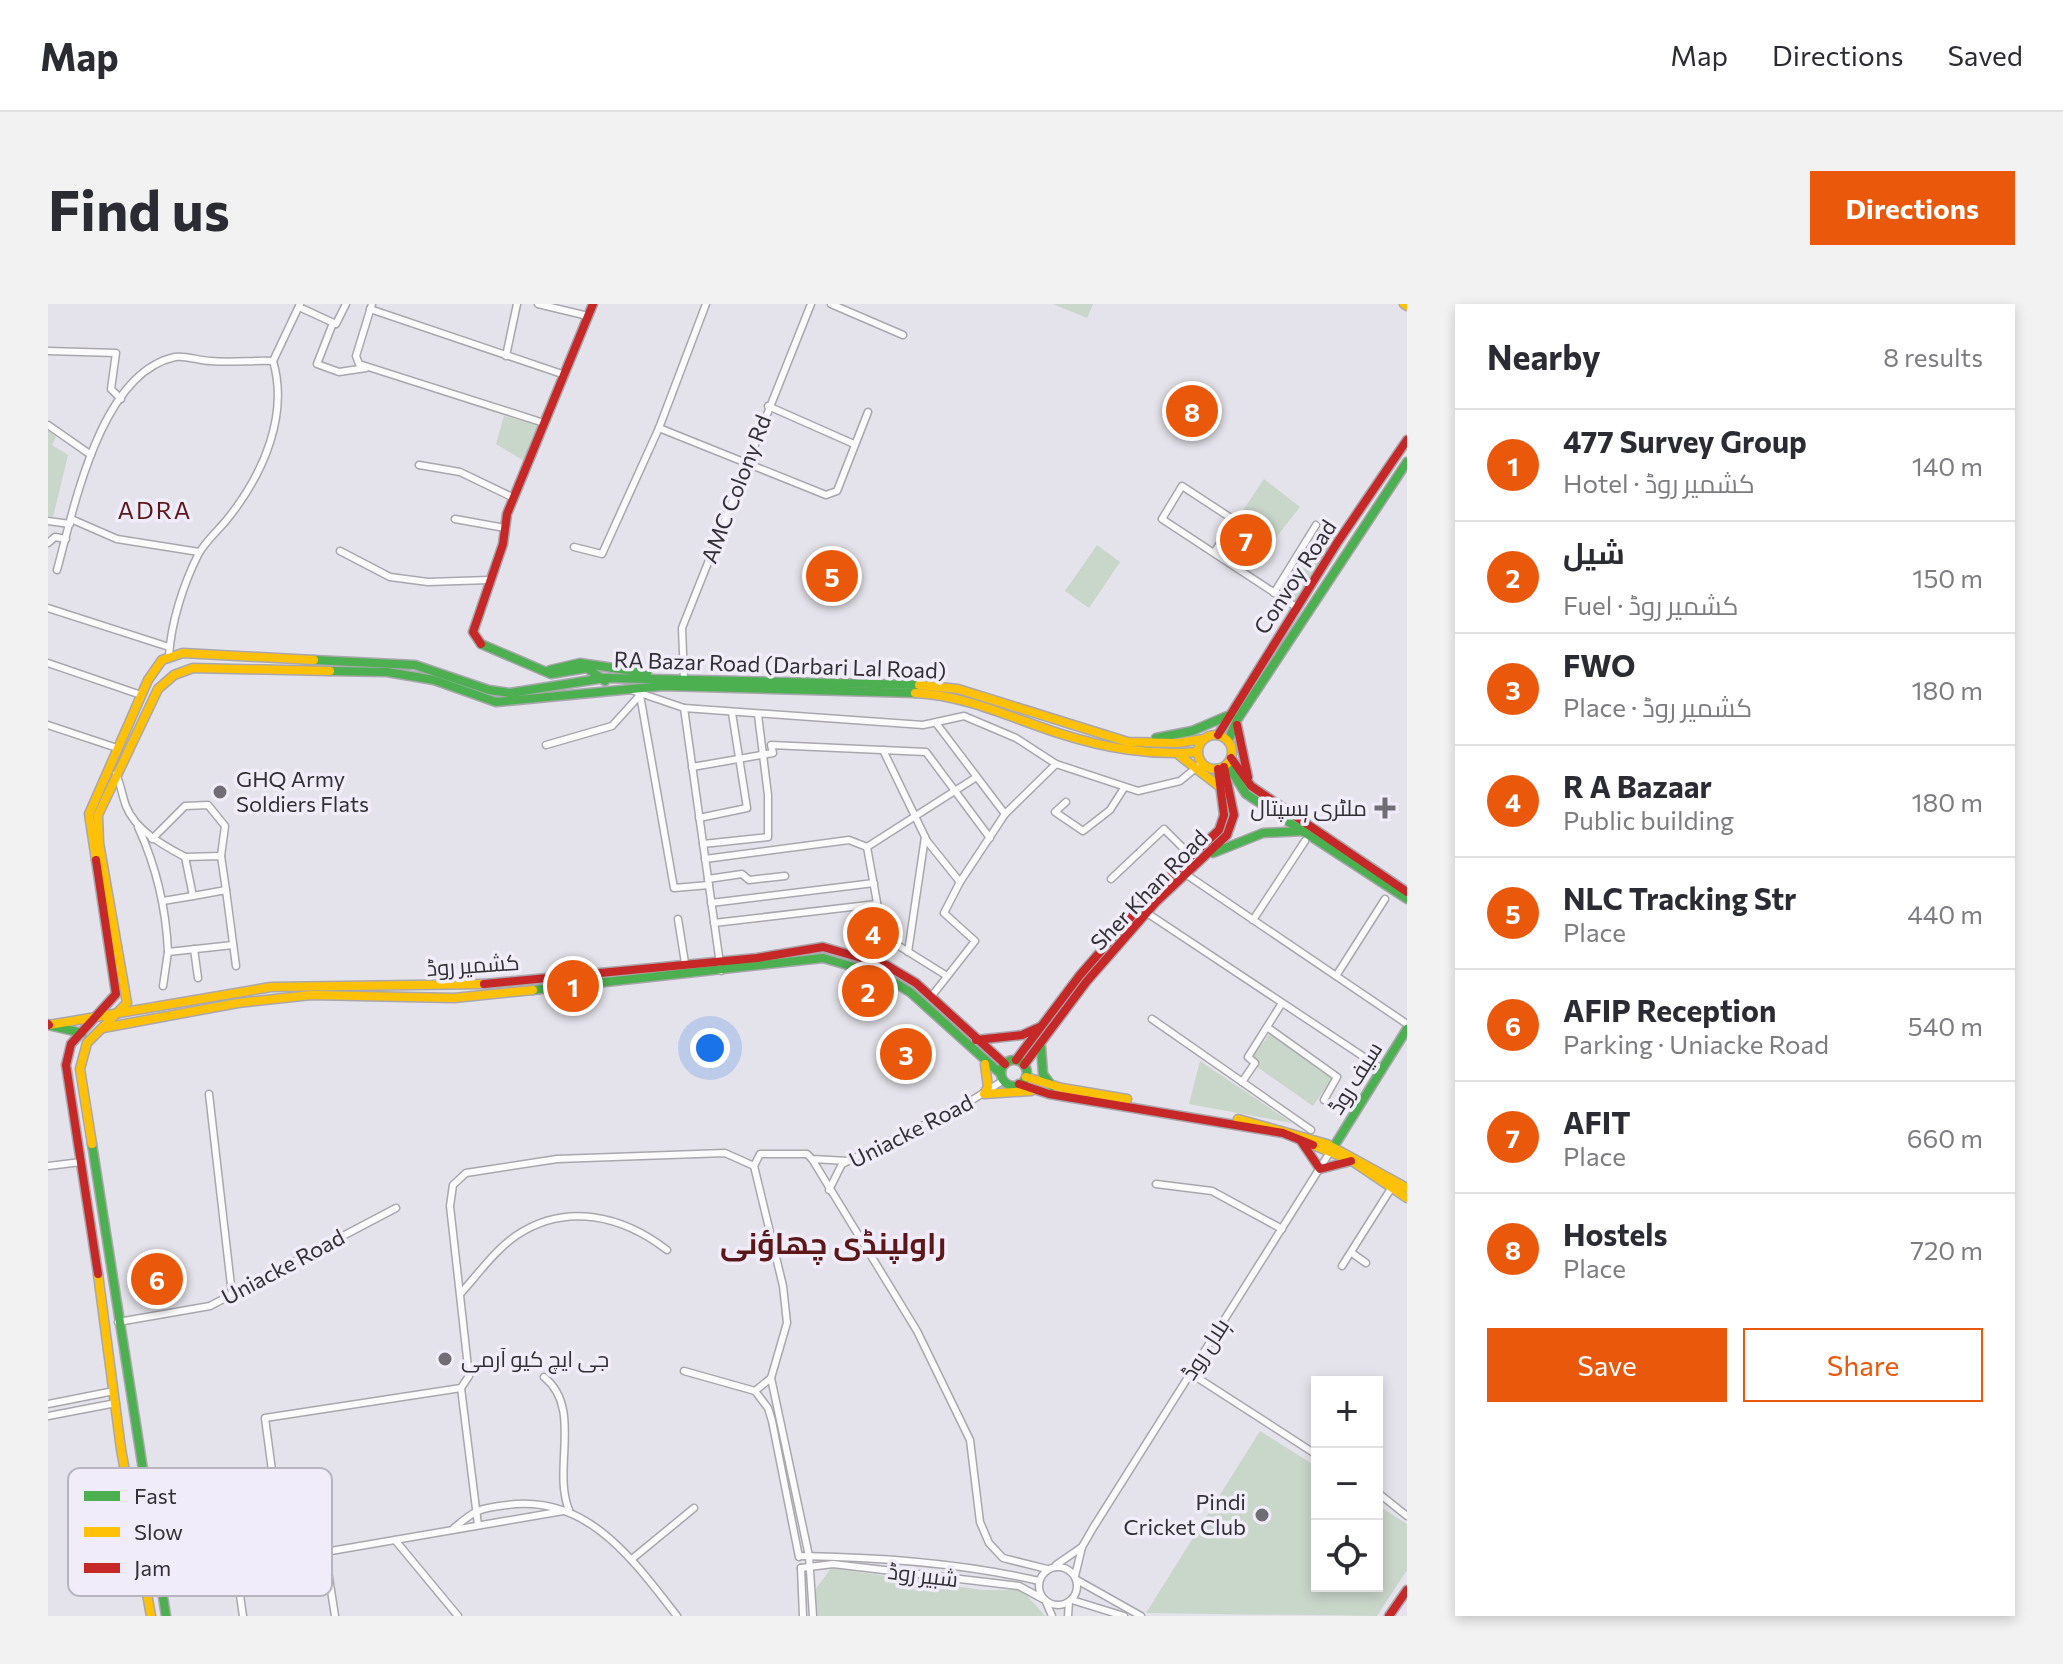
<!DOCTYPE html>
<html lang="en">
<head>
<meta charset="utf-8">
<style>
  body { margin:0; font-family:Commissioner,Cairo,sans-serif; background:#f2f2f3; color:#2b2b33 }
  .controls { position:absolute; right:24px; bottom:24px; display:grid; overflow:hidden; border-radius:0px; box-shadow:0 4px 12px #0003 }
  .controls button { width:72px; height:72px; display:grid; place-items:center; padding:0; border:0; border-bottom:2px solid #e1e1e2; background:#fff; color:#2b2b33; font:40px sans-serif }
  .you { position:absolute; left:662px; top:744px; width:28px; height:28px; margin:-20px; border:6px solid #fff; border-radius:50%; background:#1a73e8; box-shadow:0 0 0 12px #1a73e833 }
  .badge { display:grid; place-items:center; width:52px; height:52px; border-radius:50%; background:#ea580c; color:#fff; font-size:26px; font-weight:700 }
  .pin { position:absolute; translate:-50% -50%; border:4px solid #fff; box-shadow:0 2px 8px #0006 }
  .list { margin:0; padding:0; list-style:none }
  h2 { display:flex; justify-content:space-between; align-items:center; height:104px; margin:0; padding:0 32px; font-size:34px }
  h2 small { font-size:26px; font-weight:400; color:#7c7c81 }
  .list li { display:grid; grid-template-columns:52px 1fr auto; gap:24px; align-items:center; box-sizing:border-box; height:112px; padding:0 32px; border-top:2px solid #e1e1e2 }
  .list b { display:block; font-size:30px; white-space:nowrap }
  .list p { margin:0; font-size:26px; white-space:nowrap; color:#7c7c81 }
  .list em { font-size:26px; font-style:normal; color:#7c7c81 }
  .actions { display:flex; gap:16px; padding:24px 32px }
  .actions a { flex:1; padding:18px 0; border:2px solid #ea580c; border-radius:0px; text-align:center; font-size:28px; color:#ea580c }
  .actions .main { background:#ea580c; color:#fff }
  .icon { flex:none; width:44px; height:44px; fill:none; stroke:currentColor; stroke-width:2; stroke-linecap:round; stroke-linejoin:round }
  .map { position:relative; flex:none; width:1359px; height:1312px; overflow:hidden; border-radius:0px }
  header { display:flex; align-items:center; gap:48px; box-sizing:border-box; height:112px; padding:0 40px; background:#fff; border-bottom:2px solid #e1e1e2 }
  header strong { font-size:38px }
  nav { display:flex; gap:44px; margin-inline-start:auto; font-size:28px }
  .intro { display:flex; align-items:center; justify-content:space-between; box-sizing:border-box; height:192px; padding:0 48px }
  h1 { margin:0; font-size:56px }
  .button { padding:20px 36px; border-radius:0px; background:#ea580c; color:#fff; font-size:28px; font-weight:700 }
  main { display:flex; gap:48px; padding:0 48px }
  aside { flex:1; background:#fff; border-radius:0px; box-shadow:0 4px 12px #0003 }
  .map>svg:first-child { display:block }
</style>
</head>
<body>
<header>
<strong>Map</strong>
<nav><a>Map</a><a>Directions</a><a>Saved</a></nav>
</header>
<div class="intro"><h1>Find us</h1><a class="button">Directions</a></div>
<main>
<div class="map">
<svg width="1359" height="1312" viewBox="0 0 1359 1312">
  <rect width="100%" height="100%" fill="#e4e2ea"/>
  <g fill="#c9d6ca">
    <path d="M1005,0H1045L1039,14Z"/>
    <path d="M456,112L492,122L478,158L448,140Z"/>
    <path d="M0,125L8,133L4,141L20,151L5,213L0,212Z"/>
    <path d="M1216,175L1252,203L1226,236L1220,235L1225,225L1194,208Z"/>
    <path d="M1277,217L1289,229L1245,299L1229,290Z"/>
    <path d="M1049,241L1072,258L1041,304L1017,287Z"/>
    <path d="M1222,729L1284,775L1265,802L1209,763L1212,758L1205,753Z"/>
    <path d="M1152,757L1244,819L1141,800Z"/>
    <path d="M1212,1127L1269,1163V1282H1329V1201L1359,1220V1266L1329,1312L1098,1309Z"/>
    <path d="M783,1264L934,1286H974L997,1312H769L767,1286Z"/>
  </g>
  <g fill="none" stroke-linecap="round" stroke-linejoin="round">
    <defs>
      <g id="street">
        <path d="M324,0L308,52L311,60L496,119"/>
        <path d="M490,0L540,12"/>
        <path d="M783,0L855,31"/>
        <path d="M251,3L288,20L298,0"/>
        <path d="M322,5L517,71"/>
        <path d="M285,19L269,60L291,68L318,64"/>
        <path d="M0,47L68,49L63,85L73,95"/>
        <path d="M458,52L469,0"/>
        <path d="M720,102L806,140"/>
        <path d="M0,121L43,151"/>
        <path d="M611,124L778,191L789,187L820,108"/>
        <path d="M371,161L412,168L466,194"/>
        <path d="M23,215L69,235L151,248"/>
        <path d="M407,215L457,224"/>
        <path d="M0,217L22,220"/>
        <path d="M0,239L7,233L18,235"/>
        <path d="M526,243L554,250L611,124L658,0"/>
        <path d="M292,247L342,273L380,278L441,276"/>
        <path d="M1166,249L1186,216L1134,182L1114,215L1248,303"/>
        <path d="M9,266C26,204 52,69 127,53C137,51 152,57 163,57C184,59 205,56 225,57"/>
        <path d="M1226,289L1268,221"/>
        <path d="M0,304L121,343"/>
        <path d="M121,352C123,319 135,281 150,251C157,237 172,225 181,213C215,170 241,111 225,57L252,0"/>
        <path d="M0,359L93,391"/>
        <path d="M636,375L634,324L763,0"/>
        <path d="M583,386L636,404L673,667"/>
        <path d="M592,391L626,584L661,581"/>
        <path d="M636,404L875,421L916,412L968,434L1008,460L1090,487L1132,477L1154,459"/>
        <path d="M888,419L957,510"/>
        <path d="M0,421L69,444"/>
        <path d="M498,441L564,422L592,391"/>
        <path d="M835,446L879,537L912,578"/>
        <path d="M644,463L725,449L723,441L878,448L942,534"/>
        <path d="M68,470C73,481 74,491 78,502C88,527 115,541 137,553L145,592L178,586L188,662"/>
        <path d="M1018,498L1007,508L1035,527L1062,506L1076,484"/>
        <path d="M651,514L699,504L684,409"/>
        <path d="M90,523C109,564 118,603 120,648"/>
        <path d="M104,535L137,502L160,501L177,522L173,552"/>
        <path d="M655,540L720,533V491L710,411"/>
        <path d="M137,553L173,552L178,586"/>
        <path d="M657,555L801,536L819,543"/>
        <path d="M1139,571L1359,720"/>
        <path d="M660,575L694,570L701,576L737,572"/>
        <path d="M1063,575L1116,525L1145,554"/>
        <path d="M115,597L145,592"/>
        <path d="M663,599L826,579"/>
        <path d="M1099,609L1334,765"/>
        <path d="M630,615L637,659"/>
        <path d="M1205,616L1257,537"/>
        <path d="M666,619L829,600"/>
        <path d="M146,645L150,674"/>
        <path d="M860,648L877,533"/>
        <path d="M899,672L835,632L819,543L927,474"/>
        <path d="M1288,672L1337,595"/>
        <path d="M115,682L120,648L185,641"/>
        <path d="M883,693L927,637L896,609L912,578L957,510L1008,460"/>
        <path d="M1104,715L1263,826"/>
        <path d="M1219,723L1289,773L1276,796"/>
        <path d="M1194,778L1207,759L1200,753L1234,699"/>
        <path d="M161,790L184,990"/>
        <path d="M764,855L869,1027L922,1136L932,1218L941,1239L955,1254L999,1265"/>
        <path d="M0,862L33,858"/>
        <path d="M1108,880L1164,887L1234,925"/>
        <path d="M781,886L794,860L913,803L956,776"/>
        <path d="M1304,949L1318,959"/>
        <path d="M1294,962L1344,883"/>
        <path d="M413,989C430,970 448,945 469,931C519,898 575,912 619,946"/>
        <path d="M70,1018L162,1002L348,904"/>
        <path d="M636,1067L707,1087L723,1074L739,1019L735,982L706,862L712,850H759L764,855L800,857"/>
        <path d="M1142,1069L1269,1151"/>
        <path d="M496,1073C535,1104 504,1165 521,1206"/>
        <path d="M723,1074L761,1252L765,1312"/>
        <path d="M707,1087L720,1104L724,1117L751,1253"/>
        <path d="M0,1100L66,1087"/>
        <path d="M0,1112L68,1099"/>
        <path d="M1329,1188L1359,1212"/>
        <path d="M430,1221L413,1084L421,1072L402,902L405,881L418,869L509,855L677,849L706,862"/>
        <path d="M406,1224C427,1206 432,1204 459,1201C540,1190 585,1256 629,1312"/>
        <path d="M347,1236L410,1312"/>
        <path d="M751,1252C829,1253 914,1259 991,1277"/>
        <path d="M584,1255L646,1204"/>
        <path d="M1008,1261L1034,1243"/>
        <circle cx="1010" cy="1282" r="19"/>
        <path d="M753,1264L785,1260L971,1282L995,1295"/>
        <path d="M753,1264L755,1312"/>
        <path d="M1027,1272L1034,1243L1045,1224L1282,848"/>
        <path d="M1029,1276L1093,1312"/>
        <path d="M1024,1296L1076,1312"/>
        <path d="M998,1298L1004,1312"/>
        <path d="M195,1312L182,1222L193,1206L225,1194L227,1189L217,1114L413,1084"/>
        <path d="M287,1312L277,1248L521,1206"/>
        <path d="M1020,1312L1021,1298"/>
      </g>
      <g id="fast">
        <path d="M433,340L503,370L539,364L557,377"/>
        <path d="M266,356L367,361L441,386L462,389L556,374L871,381"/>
        <path d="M502,366L532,359L599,369"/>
        <path d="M282,367L339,368L386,376L448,398L615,382L867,389"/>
        <path d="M1108,434L1144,427L1179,412"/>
        <path d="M1180,437L1189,416L1359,158"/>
        <path d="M1179,460L1198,490L1359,595"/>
        <path d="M1165,549L1215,529L1256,527"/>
        <path d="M485,686L775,654L834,671L862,688L953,770"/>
        <path d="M4,722L34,729"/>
        <path d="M993,743L995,770L1004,782"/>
        <circle cx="966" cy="769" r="13"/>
        <path d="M44,840L118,1312"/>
        <path d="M1285,844L1359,725"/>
      </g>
      <g id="slow">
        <path d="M1356,0L1359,2"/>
        <path d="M871,381L910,385L1080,438L1129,439L1156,435"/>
        <path d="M867,389C916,391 964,414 1010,429C1057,444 1101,452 1150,448"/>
        <circle cx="1167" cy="448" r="17"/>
        <path d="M1132,452L1172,483"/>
        <path d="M48,556L41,510L100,376L114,356L135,349L266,356"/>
        <path d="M1,721L223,683L436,680"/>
        <path d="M55,724L190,699L263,691L406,694L485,686"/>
        <path d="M937,760L940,783L936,790L983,787"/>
        <path d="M978,773L1014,784L1079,795"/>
        <path d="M1190,815L1279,840L1359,884"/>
        <path d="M44,840L32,765L39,739L79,699L51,539L50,511L110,385L126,371L145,364L282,367"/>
        <path d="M1265,841L1304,857L1359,894"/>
        <path d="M50,970L73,1145L103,1312"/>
      </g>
      <g id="jam">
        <path d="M433,340L425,328L455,240L459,210L545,0"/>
        <path d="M1189,421L1200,473"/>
        <path d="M1170,431L1289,239L1359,136"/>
        <path d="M1183,454L1203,482L1359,588"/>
        <path d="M48,556L68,690L23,740L18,761L50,970"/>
        <path d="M436,680L709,654L775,643L838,661L868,679L957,760"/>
        <path d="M0,720L1,721"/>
        <path d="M928,736L974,731L992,723"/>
        <path d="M968,756L1032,671L1102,591L1171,526L1176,511L1170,465"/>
        <path d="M976,761L1039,677L1108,598L1179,531L1186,511L1176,463"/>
        <path d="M971,780L1001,790L1235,829L1265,841"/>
        <path d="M1253,837L1272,865L1303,857"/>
        <path d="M1341,1312L1359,1286"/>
      </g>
    </defs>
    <use href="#street" stroke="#a9a7ad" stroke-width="9"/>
    <use href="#fast" stroke="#a9a7ad" stroke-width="11"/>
    <use href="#slow" stroke="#a9a7ad" stroke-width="11"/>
    <use href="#jam" stroke="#a9a7ad" stroke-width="11"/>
    <use href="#street" stroke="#fbfbfc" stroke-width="6"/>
    <use href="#fast" stroke="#4caf50" stroke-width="8"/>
    <use href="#slow" stroke="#ffc107" stroke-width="8"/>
    <use href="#jam" stroke="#c62828" stroke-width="8"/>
  </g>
  <g fill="#706e74" stroke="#f1ecfa" stroke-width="3">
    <circle cx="172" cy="488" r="8"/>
    <path d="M1333 492h8v8h8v8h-8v8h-8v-8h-8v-8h8z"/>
    <circle cx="397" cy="1055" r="8"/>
    <circle cx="1214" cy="1211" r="8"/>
  </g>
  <g text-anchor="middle" stroke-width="7" stroke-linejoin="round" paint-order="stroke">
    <g font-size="22" fill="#323035" stroke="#f1ecfa">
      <text transform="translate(688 185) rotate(-69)" y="8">AMC Colony Rd</text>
      <text transform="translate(1247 273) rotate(-57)" y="8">Convoy Road</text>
      <text transform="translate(732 361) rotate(2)" y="8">RA Bazar Road (Darbari Lal Road)</text>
      <text transform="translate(1101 586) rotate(-46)" y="8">Sher Khan Road</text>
      <text transform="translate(425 661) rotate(-4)" y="8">کشمیر روڈ</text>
      <text transform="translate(1307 774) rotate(-58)" y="8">سیف روڈ</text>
      <text transform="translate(863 827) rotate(-27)" y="8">Uniacke Road</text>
      <text transform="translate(235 963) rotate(-28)" y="8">Uniacke Road</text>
      <text transform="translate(1157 1045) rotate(-57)" y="8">ہلال روڈ</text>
      <text transform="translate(875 1271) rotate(7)" y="8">شبیر روڈ</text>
    </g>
    <g font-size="22" fill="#323035" stroke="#f1ecfa" text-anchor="start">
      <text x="188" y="483">GHQ Army<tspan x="188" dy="25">Soldiers Flats</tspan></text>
      <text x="1319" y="512" text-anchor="end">ملٹری ہسپتال</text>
      <text x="413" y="1063">جی ایچ کیو آرمی</text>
      <text x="1198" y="1206" text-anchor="end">Pindi<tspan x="1198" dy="25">Cricket Club</tspan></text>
    </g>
    <g font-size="24" letter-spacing="2" fill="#5c1819" stroke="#f1ecfa">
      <text x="107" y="215">ADRA</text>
    </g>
    <g font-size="30" font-weight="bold" fill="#5c1819" stroke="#f1ecfa">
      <text x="785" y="950">راولپنڈی چھاؤنی</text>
    </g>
  </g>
  <rect x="20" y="1164" width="264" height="128" rx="12" fill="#f1ecfa" stroke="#b8b4bf" stroke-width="2"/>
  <rect x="36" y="1187" width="36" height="10" fill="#4caf50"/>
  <rect x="36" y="1223" width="36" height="10" fill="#ffc107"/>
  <rect x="36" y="1259" width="36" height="10" fill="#c62828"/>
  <g font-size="22" fill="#323035">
    <text x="86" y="1200">Fast</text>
    <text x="86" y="1236">Slow</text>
    <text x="86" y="1272">Jam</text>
  </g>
</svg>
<div class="controls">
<button>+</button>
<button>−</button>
<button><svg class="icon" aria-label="locate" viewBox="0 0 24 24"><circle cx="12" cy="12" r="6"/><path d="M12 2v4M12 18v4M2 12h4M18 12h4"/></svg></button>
</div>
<div class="you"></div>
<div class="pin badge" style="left:525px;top:682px">1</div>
<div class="pin badge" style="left:820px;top:687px">2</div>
<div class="pin badge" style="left:858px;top:750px">3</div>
<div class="pin badge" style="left:825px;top:629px">4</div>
<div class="pin badge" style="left:784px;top:272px">5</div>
<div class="pin badge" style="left:109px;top:975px">6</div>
<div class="pin badge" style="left:1198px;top:236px">7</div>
<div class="pin badge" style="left:1144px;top:107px">8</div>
</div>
<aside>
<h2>Nearby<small>8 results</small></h2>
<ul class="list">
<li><span class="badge">1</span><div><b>477 Survey Group</b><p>Hotel · کشمیر روڈ</p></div><em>140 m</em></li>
<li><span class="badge">2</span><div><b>شیل</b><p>Fuel · کشمیر روڈ</p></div><em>150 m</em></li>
<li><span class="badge">3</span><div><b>FWO</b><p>Place · کشمیر روڈ</p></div><em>180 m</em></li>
<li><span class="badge">4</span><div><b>R A Bazaar</b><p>Public building</p></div><em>180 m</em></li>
<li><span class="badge">5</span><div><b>NLC Tracking Str</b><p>Place</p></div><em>440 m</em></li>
<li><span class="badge">6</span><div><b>AFIP Reception</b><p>Parking · Uniacke Road</p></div><em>540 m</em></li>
<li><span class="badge">7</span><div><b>AFIT</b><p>Place</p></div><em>660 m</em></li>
<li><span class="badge">8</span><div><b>Hostels</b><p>Place</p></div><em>720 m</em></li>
</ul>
<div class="actions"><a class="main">Save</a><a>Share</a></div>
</aside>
</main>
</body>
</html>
